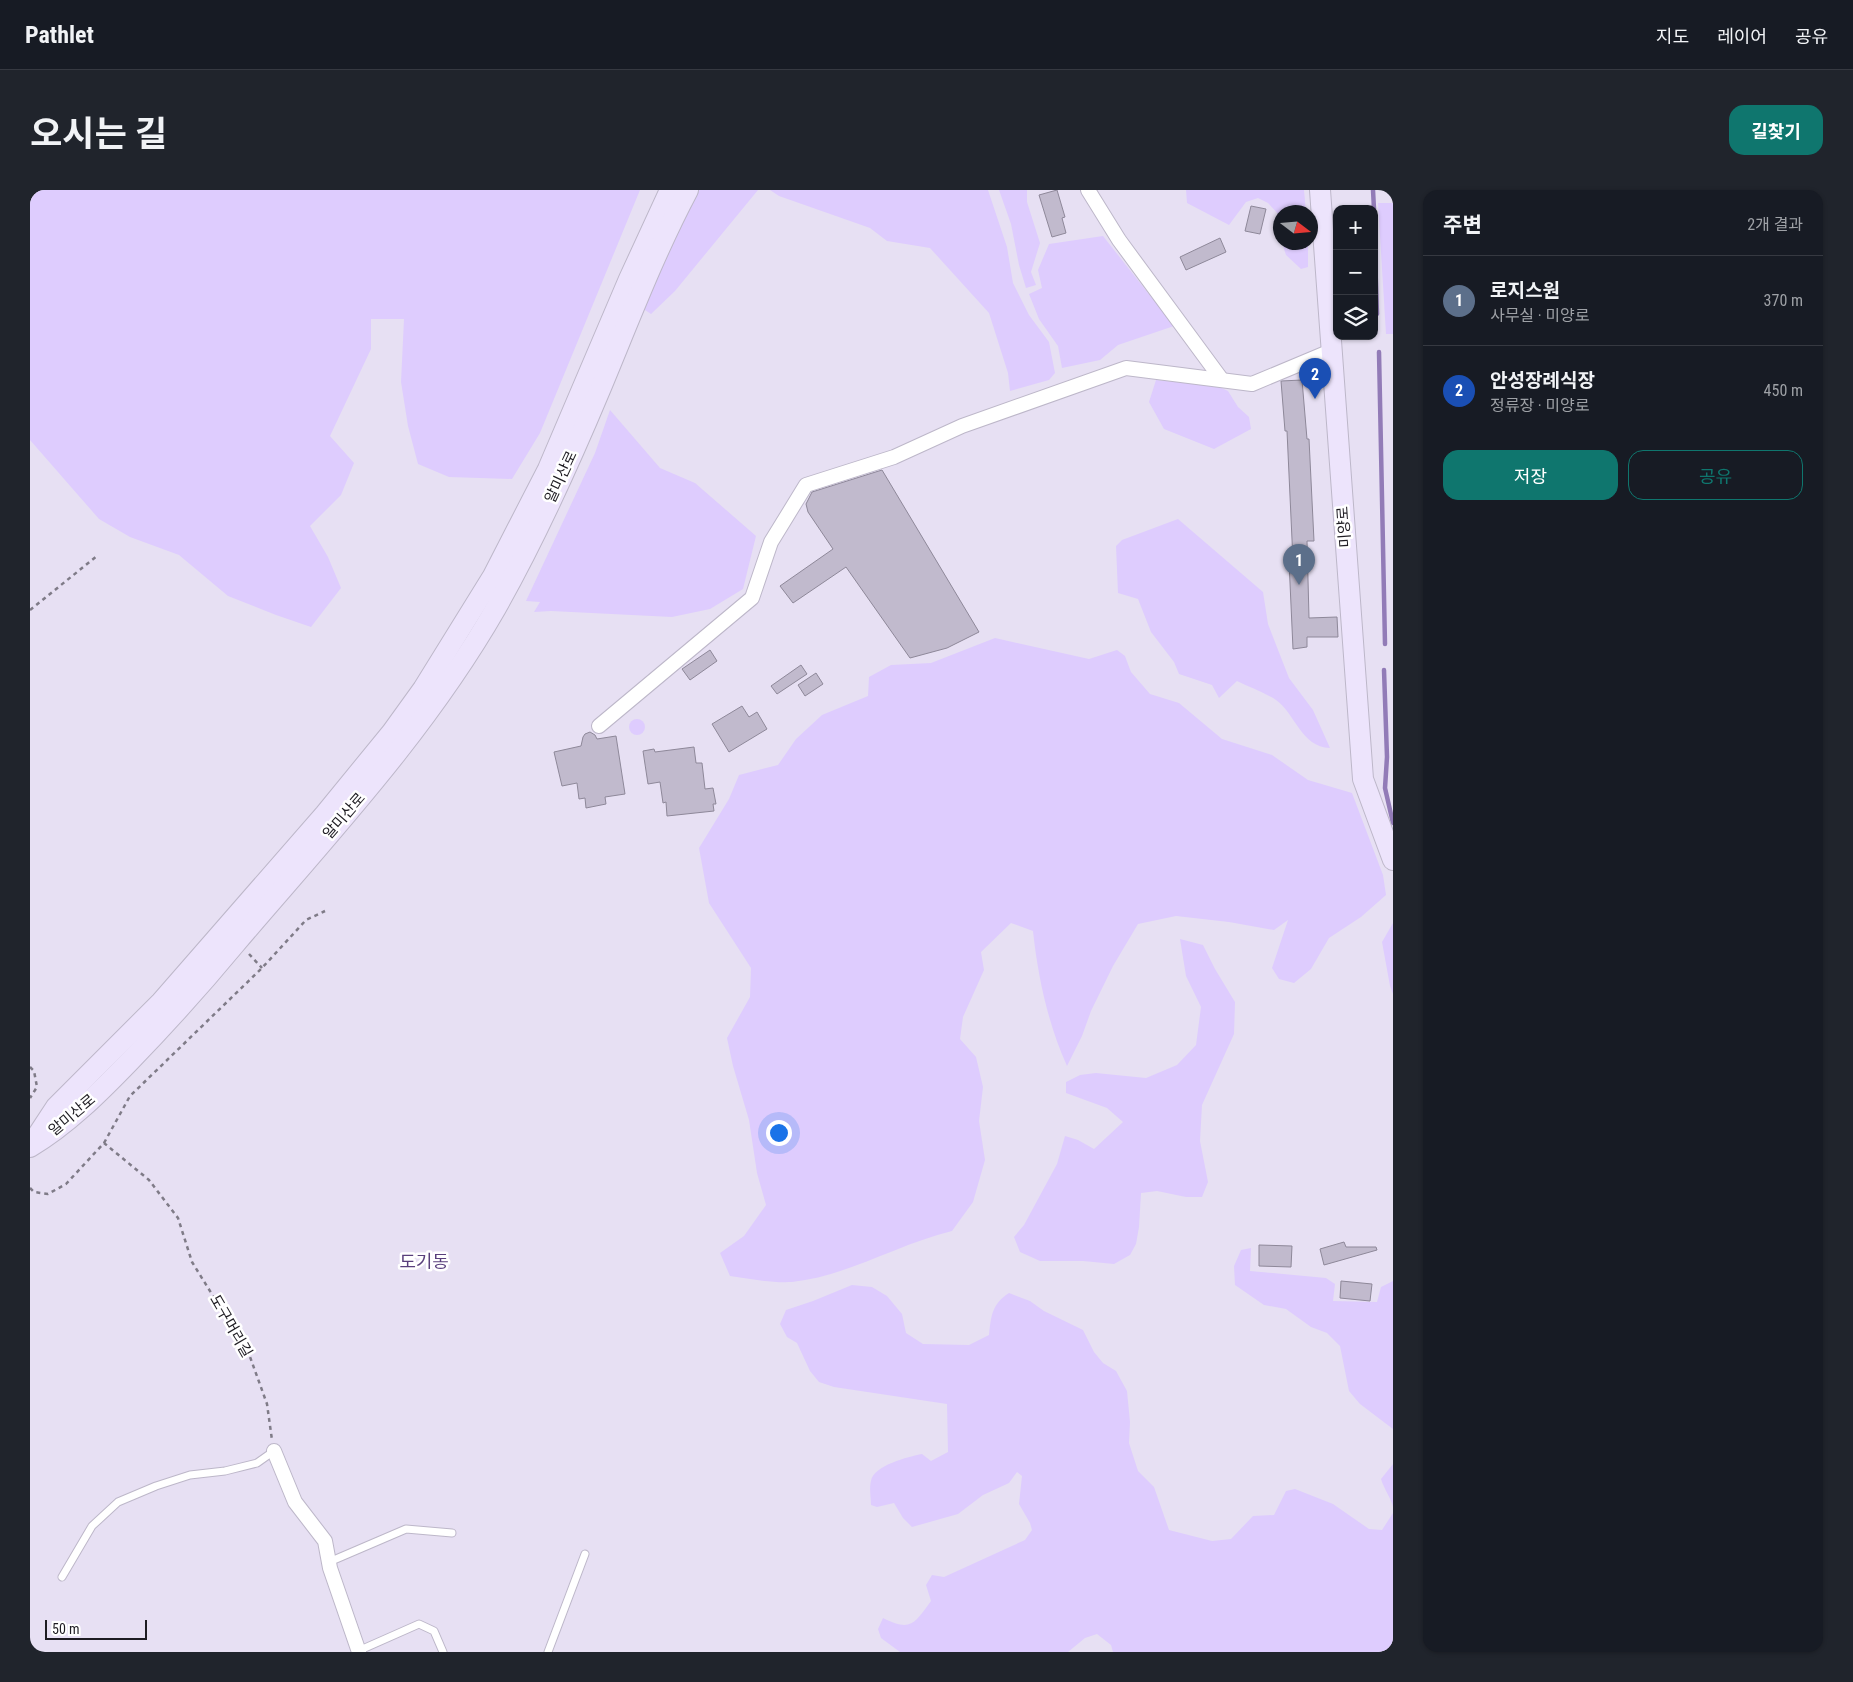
<!DOCTYPE html>
<html lang="ko">
<head>
<meta charset="utf-8">
<style>
  body { margin:0; font-family:"Roboto Condensed","Noto Sans KR",sans-serif; background:#20242c; color:#f1f3f6 }
  .controls { position:absolute; right:15px; top:15px; display:grid; overflow:hidden; border-radius:10px; box-shadow:0 1px 4px #0004 }
  .controls button { width:45px; height:45px; display:grid; place-items:center; padding:0; border:0; border-bottom:1px solid #363941; background:#171b24; color:#f1f3f6; font:25px sans-serif }
  .compass { position:absolute; left:1243px; top:15px; width:45px; height:45px; border-radius:50%; background:#171b24; box-shadow:0 1px 4px #0004; rotate:106deg }
  .scale { position:absolute; left:15px; bottom:12px; width:102px; box-sizing:border-box; padding-left:5px; border:2px solid #1e1c22; border-top:0; font-size:14px; line-height:18px; white-space:nowrap; color:#1e1c22; -webkit-text-stroke:4px #fff; paint-order:stroke }
  .you { position:absolute; left:748px; top:942px; width:18px; height:18px; margin:-12px; border:4px solid #fff; border-radius:50%; background:#1a73e8; box-shadow:0 0 0 8px #1a73e833 }
  .badge { display:grid; place-items:center; width:32px; height:32px; border-radius:50%; background:#0f766e; color:#fff; font-size:16px; font-weight:700 }
  .pin { position:absolute; translate:-50% -41px; filter:drop-shadow(0 1px 2px #0008) }
  .pin::after { content:''; position:absolute; top:26px; width:18px; height:15px; background:inherit; clip-path:polygon(0 0,100% 0,50% 100%) }
  .list { margin:0; padding:0; list-style:none }
  h2 { display:flex; justify-content:space-between; align-items:center; height:65px; margin:0; padding:0 20px; font-size:21px }
  h2 small { font-size:16px; font-weight:400; color:#9ea1a6 }
  .list li { display:grid; grid-template-columns:32px 1fr auto; gap:15px; align-items:center; box-sizing:border-box; height:90px; padding:0 20px; border-top:1px solid #363941 }
  .list b { display:block; font-size:19px; white-space:nowrap }
  .list p { margin:0; font-size:16px; white-space:nowrap; color:#9ea1a6 }
  .list em { font-size:16px; font-style:normal; color:#9ea1a6 }
  .actions { display:flex; gap:10px; padding:15px 20px }
  .actions a { flex:1; padding:11px 0; border:1px solid #0f766e; border-radius:15px; text-align:center; font-size:18px; color:#0f766e }
  .actions .main { background:#0f766e; color:#fff }
  .icon { flex:none; width:28px; height:28px; fill:none; stroke:currentColor; stroke-width:2; stroke-linecap:round; stroke-linejoin:round }
  .map { position:relative; flex:none; width:1363px; height:1462px; overflow:hidden; border-radius:15px }
  header { display:flex; align-items:center; gap:30px; box-sizing:border-box; height:70px; padding:0 25px; background:#171b24; border-bottom:1px solid #363941 }
  header strong { font-size:24px }
  nav { display:flex; gap:28px; margin-inline-start:auto; font-size:18px }
  .intro { display:flex; align-items:center; justify-content:space-between; box-sizing:border-box; height:120px; padding:0 30px }
  h1 { margin:0; font-size:35px }
  .button { padding:12px 22px; border-radius:15px; background:#0f766e; color:#fff; font-size:18px; font-weight:700 }
  main { display:flex; gap:30px; padding:0 30px }
  aside { flex:1; background:#171b24; border-radius:15px; box-shadow:0 1px 4px #0004 }
  .map>svg:first-child { display:block }
</style>
</head>
<body>
<header>
<strong>Pathlet</strong>
<nav><a>지도</a><a>레이어</a><a>공유</a></nav>
</header>
<div class="intro"><h1>오시는 길</h1><a class="button">길찾기</a></div>
<main>
<div class="map">
<svg width="1363" height="1462" viewBox="0 0 1363 1462">
  <rect width="100%" height="100%" fill="#e7e0f3"/>
  <g fill="#deccfe">
    <path d="M0,0H610L510,243L482,289L419,287L388,274L378,236L371,192L374,129H341V159L300,246L324,273L311,305L280,336L298,367L311,398L281,437L246,425L198,406L149,365L100,347L69,329L0,250Z"/>
    <path d="M669,0H737H728L645,101L621,124L612,118L645,46Z"/>
    <path d="M740,0H958L977,57L983,93L999,125L1019,152L1025,183L1019,190L980,201L978,183L959,123L900,58L857,51L840,38L749,6Z"/>
    <path d="M969,0H997V12L1010,53L1001,82L1006,95L996,98L989,75L981,34Z"/>
    <path d="M1156,0H1274L1276,22H1250V46V26L1238,13L1228,8L1216,12L1199,35L1157,13Z"/>
    <path d="M1348,13H1363V144H1356Z"/>
    <path d="M1073,46L1144,136L1088,155L1070,170L1032,178L1028,156L1009,129L999,104L1012,98L1008,80L1019,54Z"/>
    <path d="M1252,53H1278V77L1271,79L1256,65Z"/>
    <path d="M1126,190L1187,196L1198,201L1208,217L1219,227L1221,239L1184,259L1134,239L1119,212Z"/>
    <path d="M580,220L630,278L665,293L726,346L713,399L680,419L642,427L521,421L504,422L510,412L496,411L565,263Z"/>
    <path d="M1148,329L1233,402L1238,434L1259,488L1283,520L1300,558C1271,557 1265,523 1246,510C1234,502 1219,497 1207,491L1189,508L1182,495L1149,484L1144,472L1121,442L1108,409L1088,403L1086,356L1092,350Z"/>
    <path d="M965,448L1059,469L1087,460L1095,466L1101,482L1120,504L1149,513L1192,549L1242,565L1278,590L1322,603L1353,685L1356,705L1331,727L1299,748L1281,779L1264,793L1249,789L1242,778L1258,730L1244,740L1199,732L1146,726L1108,734L1083,776L1061,821L1052,846L1037,876C1018,834 1008,787 1003,741L981,733L951,762L954,780L933,827L930,849L946,867L953,897L949,931L955,970L943,1012L922,1041C868,1054 818,1086 762,1092C741,1093 720,1089 700,1086L690,1063L714,1046L736,1015L727,983L719,930L703,876L697,848L720,807L721,778L679,713L669,658L699,609L709,585L748,575L766,549L792,525L838,506L839,487L861,475L901,473Z"/>
    <circle cx="607" cy="537" r="8"/>
    <path d="M1363,733V804L1360,796L1352,752Z"/>
    <path d="M1150,749L1173,755L1185,779L1205,812L1204,844L1172,915L1170,951L1178,992L1172,1007H1156L1127,1001L1111,1003L1109,1037L1106,1054L1100,1065L1084,1074L1053,1071H1010L990,1062L984,1047L994,1035L1027,974L1035,946L1048,950L1064,959L1093,932L1077,918L1036,903V892L1050,885L1066,883L1116,888L1147,875L1166,855L1171,817L1156,786Z"/>
    <path d="M1221,1058L1220,1081L1296,1088L1305,1094L1303,1111L1347,1112L1351,1097L1363,1091V1239L1330,1214L1319,1201L1310,1156L1297,1143L1281,1137L1256,1119L1234,1115L1205,1095L1204,1076L1211,1060Z"/>
    <path d="M822,1095L842,1097L857,1106L872,1124L876,1143L893,1154L939,1155L959,1145C961,1126 962,1114 979,1103L1000,1111L1014,1121L1053,1140L1064,1162L1073,1173L1086,1181L1097,1201L1100,1232L1099,1253L1108,1281L1124,1297L1139,1340L1182,1351L1201,1349L1223,1326L1244,1325L1256,1301L1265,1299L1303,1314L1339,1339L1352,1340L1363,1323V1462H1083L1081,1455L1067,1444L1055,1448L1038,1462H870L851,1448L848,1439L853,1428C881,1442 884,1434 901,1411L896,1395L902,1385L914,1387L995,1350L1002,1340L1000,1333L989,1314L992,1286L987,1282L979,1293L953,1305L928,1324L882,1337L873,1328L864,1313L847,1317L841,1315C841,1308 839,1298 841,1291C844,1275 878,1267 892,1264L901,1271L918,1262L917,1214L804,1197L789,1192L780,1181L767,1153L757,1147L750,1134L756,1120L783,1111Z"/>
    <path d="M1363,1274V1317C1361,1308 1354,1299 1351,1289Z"/>
  </g>
  <g fill="none" stroke-linecap="round" stroke-linejoin="round">
    <g stroke="#927bb7" stroke-width="4.5">
      <path d="M1343,0L1344,19"/>
      <path d="M1344,36L1347,124"/>
      <path d="M1349,162L1355,454"/>
      <path d="M1354,480L1357,567L1355,598L1363,633"/>
    </g>
  </g>
  <g fill="#c1bacd" stroke="#8e8899">
    <path d="M1027,0L1035,27L1032,28L1036,43L1022,47L1009,5Z"/>
    <path d="M1221,16L1236,19L1230,44L1215,41Z"/>
    <path d="M1190,48L1196,62L1156,80L1150,67Z"/>
    <path d="M1272,190L1277,249H1279L1284,351H1277L1279,428L1307,427L1308,447H1277V457L1263,459L1259,371H1263L1257,241H1255L1251,191Z"/>
    <path d="M852,280L949,442L917,458L880,468L816,377L763,413L750,396L803,359L778,322L776,314L782,302Z"/>
    <path d="M680,460L687,471L660,490L652,479Z"/>
    <path d="M771,475L777,484L747,504L741,496Z"/>
    <path d="M786,483L793,494L775,506L768,495Z"/>
    <path d="M712,516L719,527L727,522L737,539L699,562L682,534Z"/>
    <path d="M560,542L565,545L567,549L586,546L595,604L575,607L576,614L556,618L555,608L549,609L547,593L532,596L524,562L551,556L553,547L555,544Z"/>
    <path d="M664,557L666,573H672L675,599L683,598L686,614H683L684,621L637,626L636,612L633,613L630,592L618,594L613,561L624,559L625,562Z"/>
    <path d="M1314,1052L1316,1057H1346L1347,1060L1294,1075L1290,1059Z"/>
    <path d="M1229,1055L1262,1056L1261,1077L1229,1076Z"/>
    <path d="M1311,1091L1342,1094L1340,1111L1310,1108Z"/>
  </g>
  <g fill="none" stroke-linecap="round" stroke-linejoin="round">
    <defs>
      <g id="lane">
        <path d="M299,1372L376,1339L422,1343"/>
        <path d="M32,1387L62,1336L88,1312L126,1296L160,1285L195,1281L227,1273L244,1261"/>
        <path d="M328,1461L389,1434L404,1441L413,1462"/>
        <path d="M518,1462L555,1364"/>
      </g>
      <g id="street">
        <path d="M1058,0L1089,50L1192,190"/>
        <path d="M569,536L722,408L741,352L776,295L864,267L932,236L1096,178L1222,194L1301,161"/>
        <path d="M244,1261L265,1312L295,1351L300,1378L329,1462"/>
      </g>
      <g id="secondary">
        <path d="M1290,0L1333,589L1363,670"/>
        <path d="M5,949L26,917L131,812L295,624L362,542L393,499L463,386L518,279L599,89L640,0"/>
        <path d="M0,957C37,935 69,903 99,872C136,834 171,795 205,754C297,646 395,542 466,418C505,349 539,274 570,200C598,133 624,64 658,0"/>
      </g>
    </defs>
    <use href="#lane" stroke="#bdb7c9" stroke-width="9"/>
    <use href="#street" stroke="#bdb7c9" stroke-width="16"/>
    <use href="#secondary" stroke="#bdb7c9" stroke-width="22"/>
    <g stroke="#7f7b87" stroke-width="2.5" stroke-dasharray="4 4" stroke-linecap="butt">
      <path d="M0,420L67,366"/>
      <path d="M219,764L232,778"/>
      <path d="M0,877L4,881L7,897L0,908"/>
      <path d="M74,953L100,906L232,778L276,730L295,721"/>
      <path d="M0,998L4,1002L18,1004L36,994L74,953L119,990L148,1028L162,1072L219,1164L237,1214L242,1250"/>
    </g>
    <use href="#lane" stroke="#fff" stroke-width="7"/>
    <use href="#street" stroke="#fff" stroke-width="14"/>
    <use href="#secondary" stroke="#ede4fc" stroke-width="20"/>
  </g>
  <g text-anchor="middle" stroke-width="5" stroke-linejoin="round" paint-order="stroke">
    <g font-size="15" fill="#1e1c22" stroke="#fff">
      <text transform="translate(531 287) rotate(-65)" y="5">알미산로</text>
      <text transform="translate(1314 337) rotate(-94)" y="5">미양로</text>
      <text transform="translate(314 626) rotate(-49)" y="5">알미산로</text>
      <text transform="translate(42 925) rotate(-40)" y="5">알미산로</text>
      <text transform="translate(201 1136) rotate(60)" y="5">도구머리길</text>
    </g>
    <g font-size="18" fill="#593f7c" stroke="#fff">
      <text x="394" y="1078">도기동</text>
    </g>
  </g>
</svg>
<div class="controls">
<button>+</button>
<button>−</button>
<button><svg class="icon" aria-label="layers" viewBox="0 0 24 24"><path d="M12 4l9 5-9 5-9-5zM3 14l9 5 9-5"/></svg></button>
</div>
<svg class="compass" viewBox="-18 -18 36 36"><path d="M0-13l5 13h-10z" fill="#e53935"/><path d="M0 13l5-13h-10z" fill="#9ea1a6"/></svg>
<div class="scale">50 m</div>
<div class="you"></div>
<div class="pin badge" style="left:1269px;top:395px;background:#5c6f8a">1</div>
<div class="pin badge" style="left:1285px;top:209px;background:#1a4fb4">2</div>
</div>
<aside>
<h2>주변<small>2개 결과</small></h2>
<ul class="list">
<li><span class="badge" style="background:#5c6f8a">1</span><div><b>로지스원</b><p>사무실 · 미양로</p></div><em>370 m</em></li>
<li><span class="badge" style="background:#1a4fb4">2</span><div><b>안성장례식장</b><p>정류장 · 미양로</p></div><em>450 m</em></li>
</ul>
<div class="actions"><a class="main">저장</a><a>공유</a></div>
</aside>
</main>
</body>
</html>
